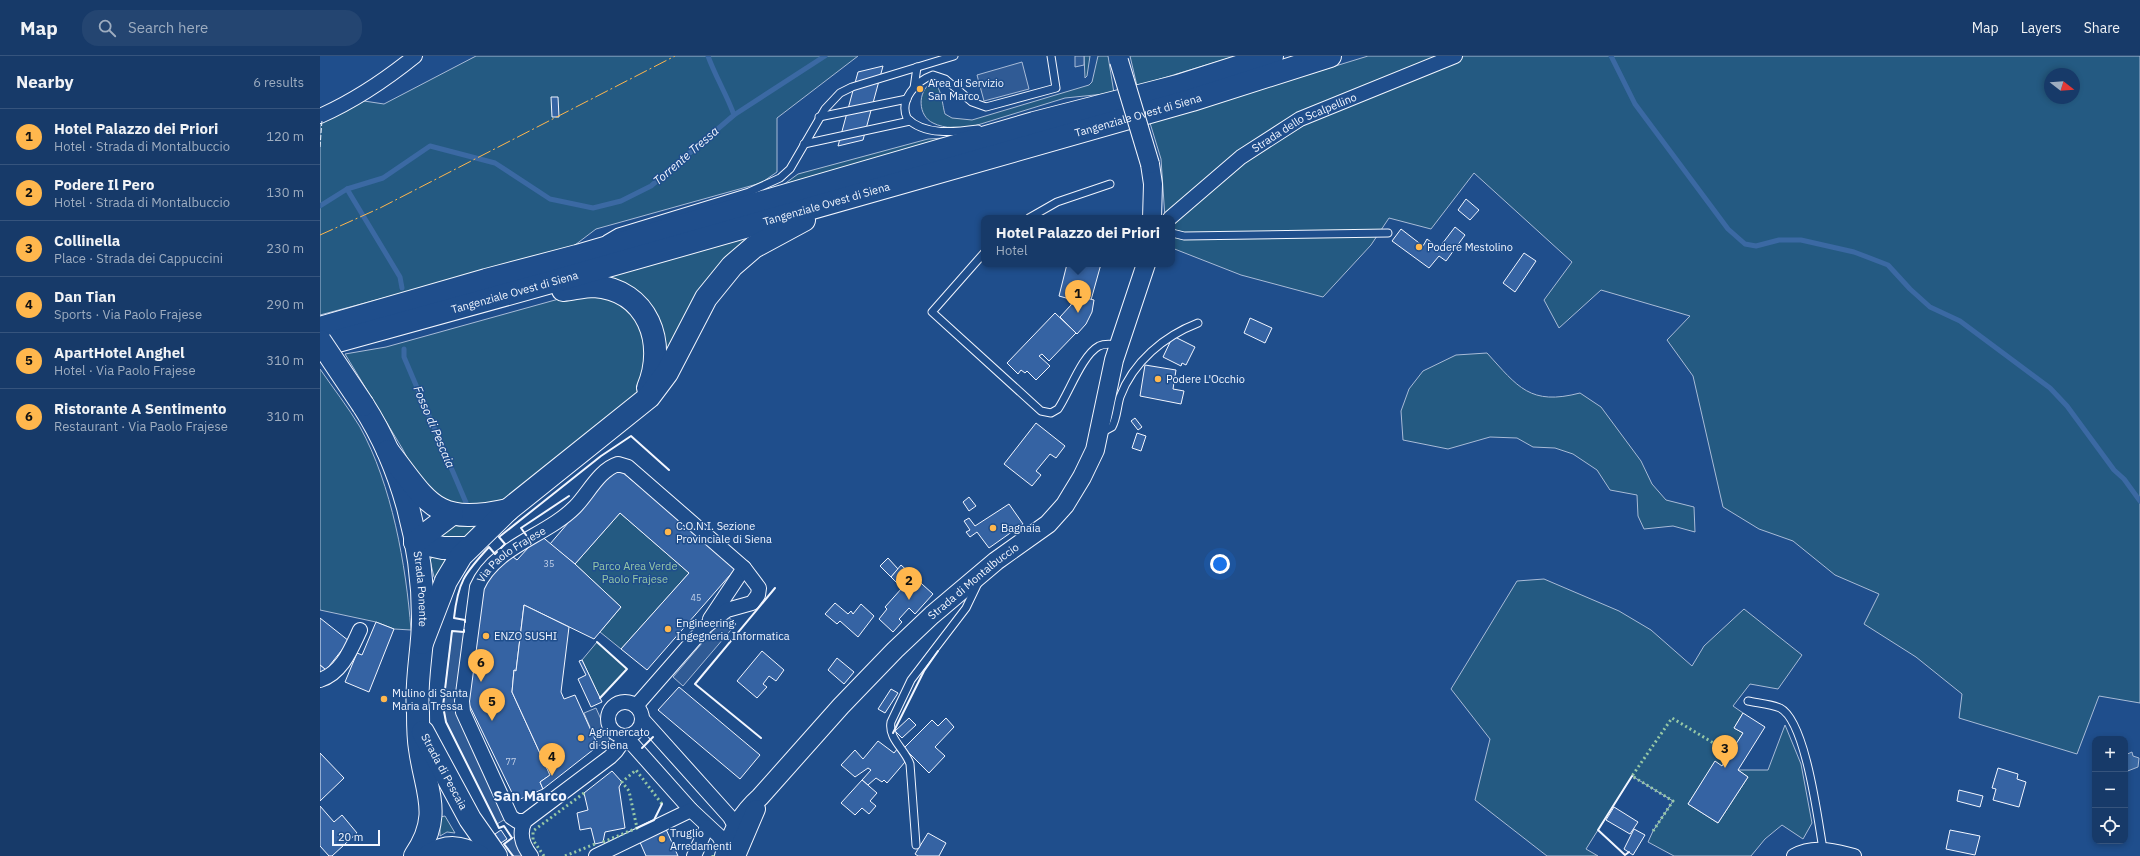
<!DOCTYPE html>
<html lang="en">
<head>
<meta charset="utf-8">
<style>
  body { margin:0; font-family:"IBM Plex Sans",sans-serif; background:#244571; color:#f1f3f6 }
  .controls { position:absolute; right:12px; bottom:12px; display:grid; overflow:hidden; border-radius:8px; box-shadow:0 2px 6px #0003 }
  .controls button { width:36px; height:36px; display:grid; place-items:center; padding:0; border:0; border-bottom:1px solid #36547d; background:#173a69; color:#f1f3f6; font:20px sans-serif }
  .compass { position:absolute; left:1724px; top:12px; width:36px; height:36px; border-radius:50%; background:#173a69; box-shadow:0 2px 6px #0003; rotate:107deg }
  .scale { position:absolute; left:12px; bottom:10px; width:48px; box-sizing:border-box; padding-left:4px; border:2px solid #f2f6ff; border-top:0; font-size:11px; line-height:14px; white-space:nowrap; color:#f2f6ff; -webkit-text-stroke:3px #1f4e8c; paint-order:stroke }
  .you { position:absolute; left:900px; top:508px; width:14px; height:14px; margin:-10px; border:3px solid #fff; border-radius:50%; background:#1a73e8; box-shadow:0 0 0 6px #1a73e833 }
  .badge { display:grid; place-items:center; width:26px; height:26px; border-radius:50%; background:#ffb74d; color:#111; font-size:13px; font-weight:700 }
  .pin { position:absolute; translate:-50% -33px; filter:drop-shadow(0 1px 2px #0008) }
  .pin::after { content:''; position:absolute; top:21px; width:14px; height:12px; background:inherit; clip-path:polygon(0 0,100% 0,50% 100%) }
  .popup { position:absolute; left:661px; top:159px; width:194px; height:52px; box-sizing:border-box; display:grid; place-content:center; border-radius:8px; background:#173a69; filter:drop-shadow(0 1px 3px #0005); font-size:13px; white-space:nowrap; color:#9eadc0 }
  .popup b { font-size:15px; color:#f1f3f6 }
  .popup::after { content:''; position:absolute; left:50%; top:100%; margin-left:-8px; border:8px solid transparent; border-top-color:#173a69 }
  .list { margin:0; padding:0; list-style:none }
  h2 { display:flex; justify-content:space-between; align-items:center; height:52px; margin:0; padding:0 16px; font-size:17px }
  h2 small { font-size:13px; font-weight:400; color:#9eadc0 }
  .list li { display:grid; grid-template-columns:26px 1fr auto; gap:12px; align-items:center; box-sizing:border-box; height:56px; padding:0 16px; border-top:1px solid #36547d }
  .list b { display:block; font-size:15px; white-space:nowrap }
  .list p { margin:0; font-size:13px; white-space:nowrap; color:#9eadc0 }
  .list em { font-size:13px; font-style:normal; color:#9eadc0 }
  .icon { flex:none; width:22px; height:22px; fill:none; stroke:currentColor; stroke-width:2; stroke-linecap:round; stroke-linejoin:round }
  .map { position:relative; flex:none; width:1820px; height:800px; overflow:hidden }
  header { display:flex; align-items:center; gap:24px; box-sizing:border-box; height:56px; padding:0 20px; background:#173a69; border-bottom:1px solid #36547d }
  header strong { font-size:19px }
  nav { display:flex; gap:22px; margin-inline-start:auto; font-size:14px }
  .search { width:280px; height:36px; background:#244571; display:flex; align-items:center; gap:10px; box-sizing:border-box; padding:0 14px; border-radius:16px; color:#9eadc0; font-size:15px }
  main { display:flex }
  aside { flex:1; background:#173a69 }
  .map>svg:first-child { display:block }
</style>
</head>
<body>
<header>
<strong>Map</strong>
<div class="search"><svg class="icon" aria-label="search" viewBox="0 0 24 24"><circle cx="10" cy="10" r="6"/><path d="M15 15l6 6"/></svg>Search here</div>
<nav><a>Map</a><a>Layers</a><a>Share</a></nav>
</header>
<main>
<aside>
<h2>Nearby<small>6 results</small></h2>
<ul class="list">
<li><span class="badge">1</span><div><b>Hotel Palazzo dei Priori</b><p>Hotel · Strada di Montalbuccio</p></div><em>120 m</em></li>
<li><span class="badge">2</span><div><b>Podere Il Pero</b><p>Hotel · Strada di Montalbuccio</p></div><em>130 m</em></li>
<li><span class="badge">3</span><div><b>Collinella</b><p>Place · Strada dei Cappuccini</p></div><em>230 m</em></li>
<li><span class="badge">4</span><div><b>Dan Tian</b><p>Sports · Via Paolo Frajese</p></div><em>290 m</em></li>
<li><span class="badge">5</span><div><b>ApartHotel Anghel</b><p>Hotel · Via Paolo Frajese</p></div><em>310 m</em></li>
<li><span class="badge">6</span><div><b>Ristorante A Sentimento</b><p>Restaurant · Via Paolo Frajese</p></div><em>310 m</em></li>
</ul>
</aside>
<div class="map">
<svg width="1820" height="800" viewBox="0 0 1820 800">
  <rect width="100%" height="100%" fill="#1f4e8c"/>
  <g fill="#245a82" stroke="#a8bbd7" fill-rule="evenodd">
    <path d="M156,0H538L457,62V116L441,127L276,173L251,192L0,259V64L44,45L64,48Z"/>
    <path d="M764,0H770L767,20L765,22Z"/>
    <path d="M778,0H788L794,37L745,42L651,71C639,72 625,73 613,67C598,60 597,36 611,27C622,28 622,49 625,58L632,62L652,64L769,29L772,26Z"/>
    <path d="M810,0H916L817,30Z"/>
    <path d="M1048,0H1820V647L1779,640L1757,698L1639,662L1642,638L1596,601L1544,568L1559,538L1515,519L1473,485L1439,473L1403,451L1373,320L1347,284L1370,260L1281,234L1239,272L1224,244L1252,206L1154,117L1111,173L1069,162L1051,189L1003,241L921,219L852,192V162H845L841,103L830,67ZM1730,18H1754V42H1730Z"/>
    <path d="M624,82L463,129L478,118L608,83Z"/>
    <path d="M432,180L351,293L345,294L281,220Z"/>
    <path d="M264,236L305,248L329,279L321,332L311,343L187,441L169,452L140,455L102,430L82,392L25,298L66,291Z"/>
    <path d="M1167,297C1198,331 1210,350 1260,337L1281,351L1321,405L1332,428L1346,444L1374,451L1375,476L1353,470L1324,473L1318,460L1317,439L1290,434L1277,414L1253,398L1235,392L1213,391L1197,382L1170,381L1128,393L1083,384L1081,355L1089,333L1103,315L1136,299Z"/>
    <path d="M0,313C13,332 28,351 40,371C72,429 86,509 91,574L74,573L56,566L0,554Z"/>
    <path d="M300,457L369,517L301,593L280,576L301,551L255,508Z"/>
    <path d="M137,467L161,469L151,481L129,486L117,477Z"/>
    <path d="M114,499L131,501L117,524L114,521L110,504Z"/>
    <path d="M1224,523L1299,555L1331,574L1372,610L1384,590L1424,553L1482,599L1458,633L1430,628L1413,650L1423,657L1414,672L1423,677L1402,710L1395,706L1368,748L1398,767L1428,721L1418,714H1448L1465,669L1481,708L1492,767L1483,783L1462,769L1445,783L1431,800H1354L1328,786L1333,775L1353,745L1312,720L1266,793L1278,800H1227L1155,744L1170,683L1131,633L1197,525Z"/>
    <path d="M277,586L307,613L280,642L262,604Z"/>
    <path d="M125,760L135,777L127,776L120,780V761Z"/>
  </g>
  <g fill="#305b95" stroke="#a8bbd7">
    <path d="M755,0H764V9L755,11Z"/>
    <path d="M702,6L709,33L664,45L657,19Z"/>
    <path d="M406,559L416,568L363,630L353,621Z"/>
    <path d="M132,575L144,576L136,649L187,762L177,768L126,666L123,650Z"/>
    <path d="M276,652L290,684L278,690L264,657Z"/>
    <path d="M194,781L203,796L206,800H193L184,788Z"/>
  </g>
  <path fill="#3b69a3" stroke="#a8bbd7" d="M1812,696L1813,700L1819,702L1818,711L1805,716V699Z"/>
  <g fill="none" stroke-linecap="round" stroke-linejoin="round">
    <g stroke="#3b69a3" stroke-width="5">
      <path d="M388,0C395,20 407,39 414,59"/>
      <path d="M1291,0L1315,48L1408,173L1425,188L1436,190L1459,184H1481L1534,196L1568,209L1590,233L1610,251L1640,265L1730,332L1747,350L1794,414L1804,423L1820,445"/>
      <path d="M27,133L80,221L82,232"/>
      <path d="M0,150L27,133L63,122L110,90L175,107L230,143L273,152L301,145L331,130L414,59L505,0"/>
      <path d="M84,293V301L147,449"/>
    </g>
  </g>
  <g fill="#3563a3" stroke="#f2f6ff">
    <path d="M563,10L543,84L518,90L538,16Z"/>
    <path d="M231,41H238L239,61H232Z"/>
    <path d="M1146,143L1159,154L1150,164L1138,154Z"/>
    <path d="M1135,171L1145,179L1126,205L1119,200L1109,212L1072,185L1081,173L1103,190L1107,183L1119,192Z"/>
    <path d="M1204,197L1216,205L1195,236L1183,227Z"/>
    <path d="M747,208H781L771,244L754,239L753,244L739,240Z"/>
    <path d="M754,239L774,244L772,256L766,268L757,278L740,261L751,249Z"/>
    <path d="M735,257L756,277L729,305L722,298L719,300L730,310L716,324L707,315L705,317L701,314L698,318L687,307Z"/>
    <path d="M930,262L952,272L945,287L924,277Z"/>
    <path d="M853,280L875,291L866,309L862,307L861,310L843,301Z"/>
    <path d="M825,309L856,314L853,333L864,335L861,348L820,340Z"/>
    <path d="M815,362L822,371L818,374L811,365Z"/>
    <path d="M716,367L745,390L736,402L730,398L716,415L721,419L712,430L684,408Z"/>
    <path d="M817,377L826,380L821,395L812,392Z"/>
    <path d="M296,411L417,511L327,614L301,593L369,517L300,457L255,508L230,488Z"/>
    <path d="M649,441L656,450L649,455L643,446Z"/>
    <path d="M689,448L703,468L669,492L657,476L650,481L646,476L650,474L644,465L649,462L655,470Z"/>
    <path d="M220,479L255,508L301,551L274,583L204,549L196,615L194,614L192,636L230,719L220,726L223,733L196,745L148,646L162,527L188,497L197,504Z"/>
    <path d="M568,502L578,513L571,521L560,510Z"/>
    <path d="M581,509L613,538L595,558L589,552L579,563L582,566L573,576L559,563L567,553L565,551L582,532L571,521Z"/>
    <path d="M515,547L528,558L531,555L533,558L541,548L554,560L538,581L520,565L517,568L505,558Z"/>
    <path d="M204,549L249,571L241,636L244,643L255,639L278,690L223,733L220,726L230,719L192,636L194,614L196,615Z"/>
    <path d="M0,562L29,585L6,614L0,609Z"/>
    <path d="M56,566L74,573L49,636L25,626L37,597L42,599Z"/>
    <path d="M442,595L464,614L456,625L449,620L443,628L447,631L437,642L417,625Z"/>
    <path d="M517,602L534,616L524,628L508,614Z"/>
    <path d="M262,604L282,646L271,651L258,623L266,619L259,605Z"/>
    <path d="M0,609L6,614L0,616Z"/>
    <path d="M359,631L440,699L420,723L338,654Z"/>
    <path d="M571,633L578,637L565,657L558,653Z"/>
    <path d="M1423,657L1445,671L1418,714L1428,721L1398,767L1368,748L1395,705L1402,710L1423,677L1414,672Z"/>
    <path d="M589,662L596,669L582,682L575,675Z"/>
    <path d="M626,662L634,671L615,691L625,700L609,717L584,692L612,664L618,670Z"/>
    <path d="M558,685L574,697L578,692L583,695L585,706L567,727L564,724L562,726L556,722L548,729L542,724L551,714L548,712L535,721L521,709L535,694L543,703Z"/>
    <path d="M0,697L24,722L0,745Z"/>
    <path d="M1678,712L1698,718L1697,723L1706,726L1699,751L1673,744L1676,733L1672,732Z"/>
    <path d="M292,715L302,726L299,731L305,772L285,776L283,786L275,788L271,772L260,774L257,757L268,754L264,737Z"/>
    <path d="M542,724L557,737L550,745L556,750L549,758L542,752L535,759L521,747Z"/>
    <path d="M1639,734L1663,740L1660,751L1637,745Z"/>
    <path d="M0,750L14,766L22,759L37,777L12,800H9L0,790Z"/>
    <path d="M1294,751L1318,766L1310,778L1286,764Z"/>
    <path d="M345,771L358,800H326L319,784Z"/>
    <path d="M1314,773L1325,779L1313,799L1304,793Z"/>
    <path d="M181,774L187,783L181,787L175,778Z"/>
    <path d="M1630,774L1660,780L1655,799L1626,793Z"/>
    <path d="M608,777L626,787L619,800H598L595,798Z"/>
  </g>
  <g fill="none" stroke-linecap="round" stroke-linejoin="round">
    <defs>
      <g id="service">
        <path d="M594,32L597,11"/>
        <path d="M499,61L587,43"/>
        <path d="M658,73C636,76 604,80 587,62C579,44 596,25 613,19L625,23L652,46L666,51L736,32L731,0"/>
        <path d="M484,88L590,65"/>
        <path d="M709,162L737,146L790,128"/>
        <path d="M852,177L864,180L1068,177"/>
        <path d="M286,183L298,176L429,136L460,122L470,113L505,53L520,37L532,31L634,0"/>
        <path d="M664,197L612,256L721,355L731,357L738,353C749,337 762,299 779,290C785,287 792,288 798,289"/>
        <path d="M779,378L792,371C797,362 797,351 800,341C813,306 844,280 878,267"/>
        <path d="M1428,645C1437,647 1451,648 1460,652C1486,665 1498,765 1503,793"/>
        <path d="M596,789L590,708C585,693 568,683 571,666L591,624L646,552L658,527"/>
      </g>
      <g id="minor">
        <path d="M0,60C36,44 64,25 95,0"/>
        <path id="s1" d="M850,162L921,101L980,63L1135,0"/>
        <path d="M390,563L424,512"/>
        <path d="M0,624C22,617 31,593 40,574"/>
        <circle cx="305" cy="663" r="17"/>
        <path d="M323,664L410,761L415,770V780"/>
        <path id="s2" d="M205,765H197L191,761L143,656L142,645L157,531C175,490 225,481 255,451C268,438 279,414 298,408L308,411L424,512L439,532L438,539L432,547L407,554L386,570L316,650"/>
        <path d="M211,800C203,790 198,778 205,765L290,701L296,695L306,681L371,754L399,780L403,788L404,800"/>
        <path d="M276,800L371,754"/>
        <path d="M374,800L387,771"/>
        <path d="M1474,800C1494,789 1513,795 1534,800"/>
      </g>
      <g id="tertiary">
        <path d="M830,108L833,128L832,162"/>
        <path id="s3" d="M404,800C412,775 421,758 440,741L521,650L575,594L612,559L676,505L728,468L745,449L762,421L775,394L794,304L826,208"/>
        <path d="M416,800L436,753"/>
      </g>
      <g id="primary">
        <path id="s4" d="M43,349C83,411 103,489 103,563C103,594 95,625 98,657C98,669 98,681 100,693C106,737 123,759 95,800"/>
        <path id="s5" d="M103,676L150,763L176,800"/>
        <path d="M109,800C127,788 141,791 159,800"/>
      </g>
      <g id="trunk">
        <path d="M243,234C253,233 264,230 274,230C328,234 347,287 328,332"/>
        <path d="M0,272L166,224L257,200L714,67L858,30L952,0"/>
        <path id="s6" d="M0,290L235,225L872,44L1010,0"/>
        <path d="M68,395C109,448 115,470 188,454"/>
        <path d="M95,486L123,492H148"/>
        <path d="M95,486L132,458"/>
        <path d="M102,587L126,525L141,500L188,454L329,341L347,317L386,242L412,210L434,191L484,164"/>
      </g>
    </defs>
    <use href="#service" stroke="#f2f6ff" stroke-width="9"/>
    <use href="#minor" stroke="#f2f6ff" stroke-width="16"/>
    <use href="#tertiary" stroke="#f2f6ff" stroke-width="20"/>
    <use href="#primary" stroke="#f2f6ff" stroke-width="24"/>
    <use href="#trunk" stroke="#f2f6ff" stroke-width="24"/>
    <use href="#service" stroke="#1f4e8c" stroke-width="7"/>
    <use href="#minor" stroke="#1f4e8c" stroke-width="14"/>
    <use href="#tertiary" stroke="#1f4e8c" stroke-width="18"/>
    <use href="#primary" stroke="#1f4e8c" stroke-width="22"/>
    <use href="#trunk" stroke="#1f4e8c" stroke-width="22"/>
    <defs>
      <path id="tertiary-bridge" d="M799,5L830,108"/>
      <path id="primary-bridge" d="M0,285L43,349"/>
    </defs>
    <use href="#tertiary-bridge" stroke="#f2f6ff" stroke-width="20" stroke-linecap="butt"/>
    <use href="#primary-bridge" stroke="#f2f6ff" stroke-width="24" stroke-linecap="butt"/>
    <use href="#tertiary-bridge" stroke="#1f4e8c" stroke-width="18"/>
    <use href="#primary-bridge" stroke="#1f4e8c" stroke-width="22"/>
    <g stroke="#97c8a6" stroke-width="3" stroke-dasharray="2 3" stroke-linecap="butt">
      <path d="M1333,775L1353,745L1312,720L1352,662L1410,697"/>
      <path d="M283,786L317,772L309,735L302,726L316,714L342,748"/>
      <path d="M224,800L213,784V775L264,737"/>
      <path d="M245,800L275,788"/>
      <path d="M393,800V799"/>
    </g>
    <path stroke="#f2f6ff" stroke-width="1" stroke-dasharray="5 2" stroke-linecap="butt" d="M0,91L2,64"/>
    <g stroke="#f2f6ff" stroke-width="2">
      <path d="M206,479L201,472L249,440"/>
      <path d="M181,492L185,488L179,481L281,400L311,380L349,414"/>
      <path d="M145,566V564L134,562C138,526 144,518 169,491L175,498L177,496"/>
      <path d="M144,574V576L132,575L123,650L126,666L179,772L184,770L192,782L184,788L193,800"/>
      <path d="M277,586L307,613L280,642"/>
      <path d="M573,677L604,615L618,595"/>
      <path d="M441,682L375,628L455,532"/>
      <path d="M322,692L333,681"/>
      <path d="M317,772L334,764L342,748"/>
      <path d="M1309,796L1305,799L1278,774L1312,720"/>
    </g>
    <path stroke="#ffb74d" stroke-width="1" stroke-dasharray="14 3 2 3" stroke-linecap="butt" d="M0,179L60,152L355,0"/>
  </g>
  <g fill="#ffb74d" stroke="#1f4e8c" stroke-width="1.5">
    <circle cx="600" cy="33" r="4"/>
    <circle cx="1099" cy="191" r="4"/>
    <circle cx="838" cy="323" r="4"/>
    <circle cx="673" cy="472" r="4"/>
    <circle cx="348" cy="476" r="4"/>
    <circle cx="348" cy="573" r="4"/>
    <circle cx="166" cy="580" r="4"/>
    <circle cx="64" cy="643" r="4"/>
    <circle cx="261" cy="682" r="4"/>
    <circle cx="342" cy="783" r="4"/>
  </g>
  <g text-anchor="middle" stroke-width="3" stroke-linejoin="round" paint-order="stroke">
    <g font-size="9" fill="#c3d1e8">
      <text x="229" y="511">35</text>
      <text x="376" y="545">45</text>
      <text x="191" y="709">77</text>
    </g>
    <g font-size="11" fill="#f2f6ff" stroke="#1f4e8c" text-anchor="start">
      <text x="608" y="31">Area di Servizio<tspan x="608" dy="13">San Marco</tspan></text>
      <text x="1107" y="195">Podere Mestolino</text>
      <text x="846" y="327">Podere L'Occhio</text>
      <text x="356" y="474">C.O.N.I. Sezione<tspan x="356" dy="13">Provinciale di Siena</tspan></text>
      <text x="681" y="476">Bagnaia</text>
      <text x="356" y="571">Engineering<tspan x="356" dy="13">Ingegneria Informatica</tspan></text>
      <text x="174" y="584">ENZO SUSHI</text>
      <text x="72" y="641">Mulino di Santa<tspan x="72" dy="13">Maria a Tressa</tspan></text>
      <text x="269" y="680">Agrimercato<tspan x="269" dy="13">di Siena</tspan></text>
      <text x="350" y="781">Truglio<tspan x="350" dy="13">Arredamenti</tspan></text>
    </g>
    <g font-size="11" fill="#f2f6ff" stroke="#1f4e8c">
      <text dy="4" stroke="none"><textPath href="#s6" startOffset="850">Tangenziale Ovest di Siena</textPath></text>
      <text dy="4" stroke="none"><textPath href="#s1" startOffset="166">Strada dello Scalpellino</textPath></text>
      <text dy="4" stroke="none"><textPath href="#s6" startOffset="526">Tangenziale Ovest di Siena</textPath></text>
      <text dy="4" stroke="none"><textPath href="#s6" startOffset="202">Tangenziale Ovest di Siena</textPath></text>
      <text dy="4" stroke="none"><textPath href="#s2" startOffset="305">Via Paolo Frajese</textPath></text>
      <text dy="4" stroke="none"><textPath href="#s3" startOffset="374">Strada di Montalbuccio</textPath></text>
      <text dy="4" stroke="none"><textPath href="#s4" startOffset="195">Strada Ponente</textPath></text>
      <text dy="4" stroke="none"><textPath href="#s5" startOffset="45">Strada di Pescaia</textPath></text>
    </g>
    <g font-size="11" fill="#97c8a6" stroke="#1f4e8c">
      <text x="315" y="514">Parco Area Verde<tspan x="315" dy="13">Paolo Frajese</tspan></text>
    </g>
    <g font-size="12" font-style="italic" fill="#f2f6ff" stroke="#1f4e8c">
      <text transform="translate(366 100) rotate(-41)" y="4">Torrente Tressa</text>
      <text transform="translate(114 371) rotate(67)" y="4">Fosso di Pescaia</text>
    </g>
    <g font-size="15" font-weight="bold" fill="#f2f6ff" stroke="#1f4e8c">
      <text x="210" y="745">San Marco</text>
    </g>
  </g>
</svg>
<div class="controls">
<button>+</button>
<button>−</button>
<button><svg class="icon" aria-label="locate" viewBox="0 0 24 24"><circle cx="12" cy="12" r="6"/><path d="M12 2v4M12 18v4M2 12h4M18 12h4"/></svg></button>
</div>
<svg class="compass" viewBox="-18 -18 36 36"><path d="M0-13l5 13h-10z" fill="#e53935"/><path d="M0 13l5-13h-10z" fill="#9eadc0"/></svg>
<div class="scale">20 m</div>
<div class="you"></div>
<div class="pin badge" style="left:758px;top:257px">1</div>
<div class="popup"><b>Hotel Palazzo dei Priori</b>Hotel</div>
<div class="pin badge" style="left:589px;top:544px">2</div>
<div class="pin badge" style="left:1405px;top:712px">3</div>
<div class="pin badge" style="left:232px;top:720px">4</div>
<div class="pin badge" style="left:172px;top:665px">5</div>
<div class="pin badge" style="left:161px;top:626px">6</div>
</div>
</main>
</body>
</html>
